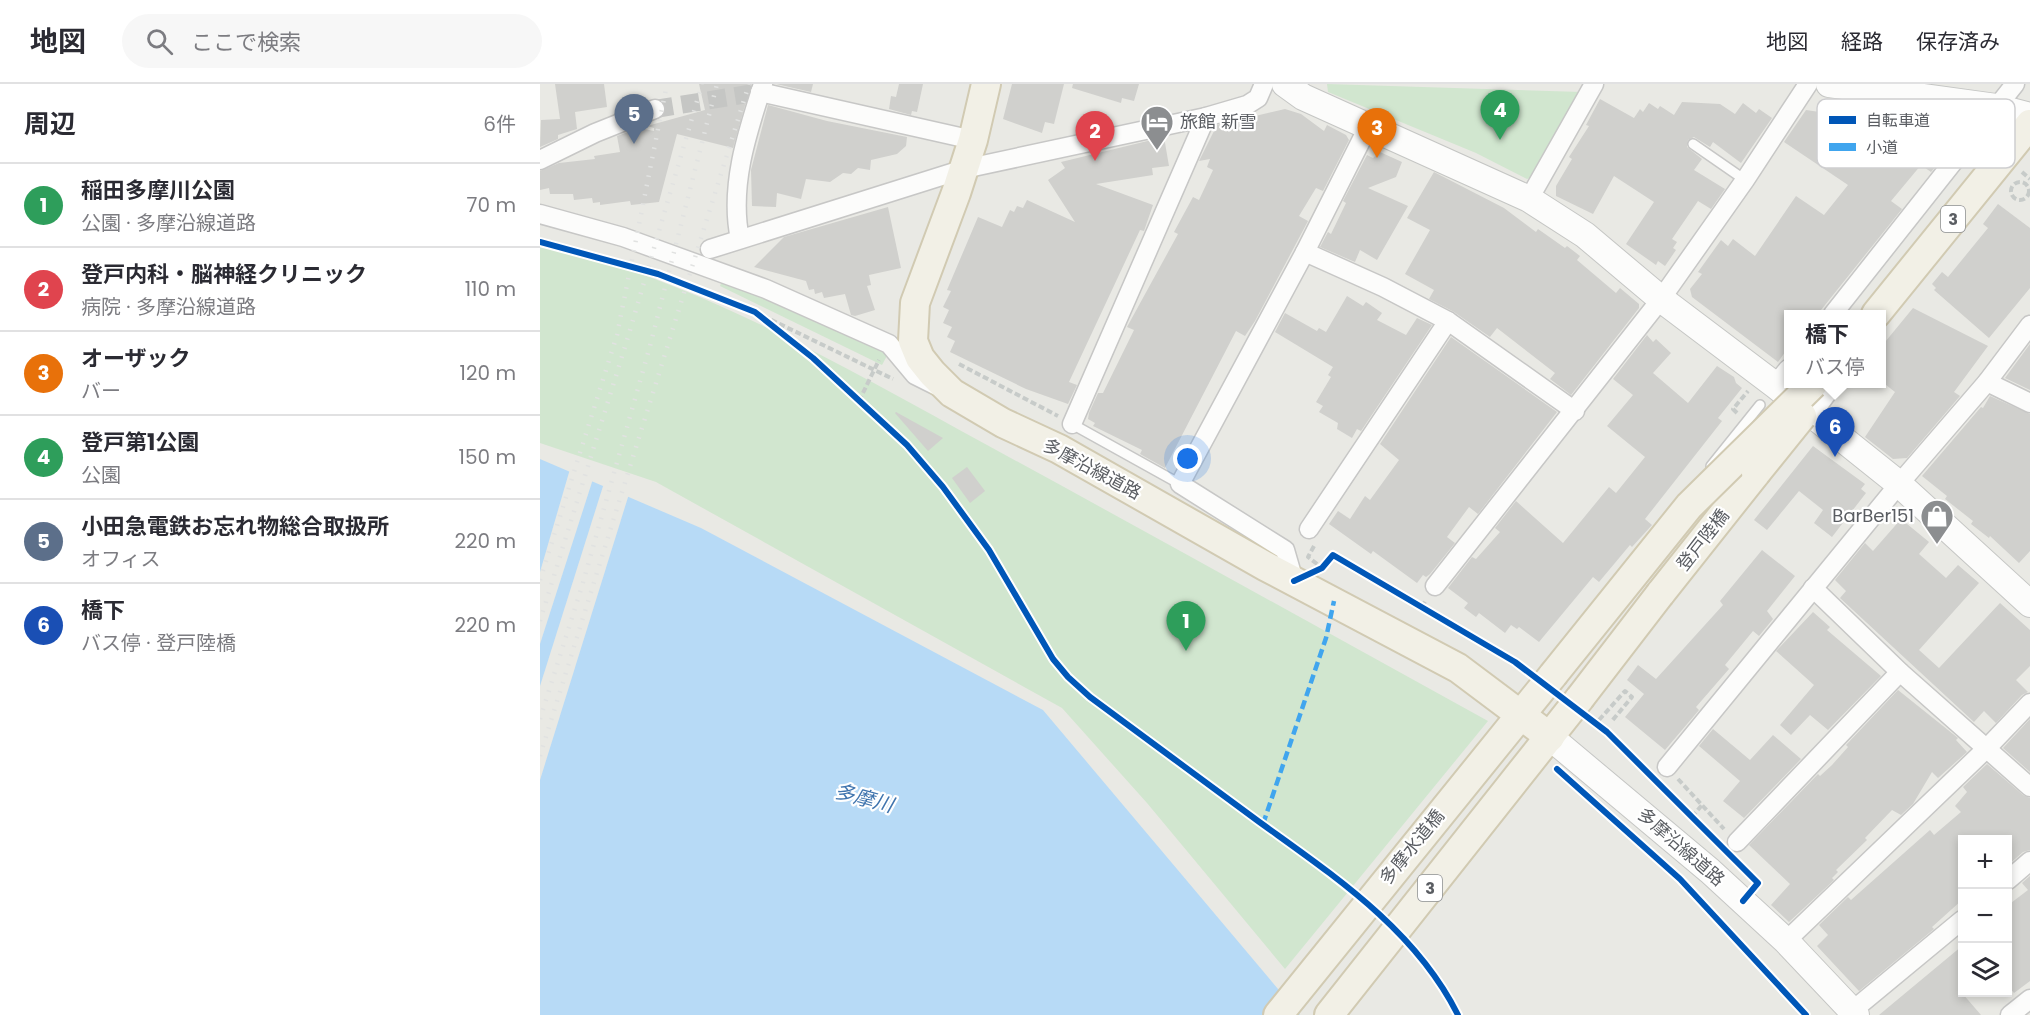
<!DOCTYPE html>
<html lang="ja">
<head>
<meta charset="utf-8">
<style>
  body { margin:0; font-family:Poppins,"Noto Sans JP",sans-serif; background:#f7f7f7; color:#2b2b33 }
  .controls { position:absolute; right:18px; bottom:18px; display:grid; overflow:hidden; border-radius:0px; box-shadow:0 3px 9px #0003 }
  .controls button { width:54px; height:54px; display:grid; place-items:center; padding:0; border:0; border-bottom:2px solid #e1e1e2; background:#fff; color:#2b2b33; font:30px sans-serif }
  .you { position:absolute; left:648px; top:375px; width:21px; height:21px; margin:-15px; border:4px solid #fff; border-radius:50%; background:#1a73e8; box-shadow:0 0 0 9px #1a73e833 }
  .badge { display:grid; place-items:center; width:39px; height:39px; border-radius:50%; background:#7c3aed; color:#fff; font-size:20px; font-weight:700 }
  .pin { position:absolute; translate:-50% -50px; filter:drop-shadow(0 2px 3px #0008) }
  .pin::after { content:''; position:absolute; top:32px; width:21px; height:18px; background:inherit; clip-path:polygon(0 0,100% 0,50% 100%) }
  .popup { position:absolute; left:1244px; top:226px; width:102px; height:78px; box-sizing:border-box; display:grid; place-content:center; border-radius:0px; background:#fff; filter:drop-shadow(0 2px 4px #0005); font-size:20px; white-space:nowrap; color:#7c7c81 }
  .popup b { font-size:22px; color:#2b2b33 }
  .popup::after { content:''; position:absolute; left:50%; top:100%; margin-left:-12px; border:12px solid transparent; border-top-color:#fff }
  .list { margin:0; padding:0; list-style:none }
  h2 { display:flex; justify-content:space-between; align-items:center; height:78px; margin:0; padding:0 24px; font-size:26px }
  h2 small { font-size:20px; font-weight:400; color:#7c7c81 }
  .list li { display:grid; grid-template-columns:39px 1fr auto; gap:18px; align-items:center; box-sizing:border-box; height:84px; padding:0 24px; border-top:2px solid #e1e1e2 }
  .list b { display:block; font-size:22px; white-space:nowrap }
  .list p { margin:0; font-size:20px; white-space:nowrap; color:#7c7c81 }
  .list em { font-size:20px; font-style:normal; color:#7c7c81 }
  .icon { flex:none; width:33px; height:33px; fill:none; stroke:currentColor; stroke-width:2; stroke-linecap:round; stroke-linejoin:round }
  .map { position:relative; flex:none; width:1490px; height:931px; overflow:hidden }
  header { display:flex; align-items:center; gap:36px; box-sizing:border-box; height:84px; padding:0 30px; background:#fff; border-bottom:2px solid #e1e1e2 }
  header strong { font-size:28px }
  nav { display:flex; gap:33px; margin-inline-start:auto; font-size:21px }
  .search { width:420px; height:54px; background:#f7f7f7; display:flex; align-items:center; gap:15px; box-sizing:border-box; padding:0 21px; border-radius:33px; color:#7c7c81; font-size:22px }
  main { display:flex }
  aside { flex:1; background:#fff }
  .map>svg:first-child { display:block }
</style>
</head>
<body>
<header>
<strong>地図</strong>
<div class="search"><svg class="icon" aria-label="search" viewBox="0 0 24 24"><circle cx="10" cy="10" r="6"/><path d="M15 15l6 6"/></svg>ここで検索</div>
<nav><a>地図</a><a>経路</a><a>保存済み</a></nav>
</header>
<main>
<aside>
<h2>周辺<small>6件</small></h2>
<ul class="list">
<li><span class="badge" style="background:#2e9e5b">1</span><div><b>稲田多摩川公園</b><p>公園 · 多摩沿線道路</p></div><em>70 m</em></li>
<li><span class="badge" style="background:#e0444e">2</span><div><b>登戸内科・脳神経クリニック</b><p>病院 · 多摩沿線道路</p></div><em>110 m</em></li>
<li><span class="badge" style="background:#e8710a">3</span><div><b>オーザック</b><p>バー</p></div><em>120 m</em></li>
<li><span class="badge" style="background:#2e9e5b">4</span><div><b>登戸第1公園</b><p>公園</p></div><em>150 m</em></li>
<li><span class="badge" style="background:#5c6f8a">5</span><div><b>小田急電鉄お忘れ物総合取扱所</b><p>オフィス</p></div><em>220 m</em></li>
<li><span class="badge" style="background:#1a4fb4">6</span><div><b>橋下</b><p>バス停 · 登戸陸橋</p></div><em>220 m</em></li>
</ul>
</aside>
<div class="map">
<svg width="1490" height="931" viewBox="0 0 1490 931">
  <rect width="100%" height="100%" fill="#e9e9e4"/>
  <g fill="#d1e6cf">
    <path d="M787,0L1042,8L993,93L987,95L936,69L788,8Z"/>
    <path d="M0,159C160,198 303,282 447,361C614,452 781,545 948,637L745,885L607,719L522,624L116,398L0,359Z"/>
    <path d="M183,195L349,268L342,281L180,202Z"/>
  </g>
  <path fill="#b7daf6" d="M0,375L161,444L503,626L760,931H0Z"/>
  <g fill="#e9e9e4">
    <path d="M30,385L53,395L0,560V488Z"/>
    <path d="M64,399L89,410L0,696V602Z"/>
  </g>
  <g fill="#d0d0cd">
    <path d="M15,0H64L67,23L35,28L37,45L18,51V55L0,63L1,36L20,35Z"/>
    <path d="M159,0H211L193,64L137,50L119,118L91,121L90,117L60,121V118L53,119L52,114L34,116L33,110H10L9,104L0,106V87L19,79L55,75L54,72L80,68L77,52L99,44L114,47V44L107,42L165,26Z"/>
    <path d="M236,0H273L271,8Z"/>
    <path d="M359,0H383L377,28L372,27L371,31L349,25L351,12L356,13Z"/>
    <path d="M472,0H524L514,40L505,38L502,49L463,35Z"/>
    <path d="M533,0H599L594,17L582,14L581,19L532,4Z"/>
    <path d="M1060,15L1094,34L1100,25L1103,28L1109,19L1118,25L1120,22L1134,31L1142,18L1180,20L1195,30L1203,19L1216,29L1219,25L1232,34L1201,79L1173,58L1170,63L1154,53L1148,56L1147,63L1162,75L1154,86L1185,105L1171,125L1158,117L1132,155L1137,158L1133,164L1136,166L1125,182L1118,177L1116,181L1086,160L1114,118L1074,92L1053,130L1016,112V102L1032,75L1029,73L1049,42L1046,41Z"/>
    <path d="M228,21L287,37L367,53L366,62L357,70L331,76L330,86L318,84L311,90L303,89L290,98L266,95L261,115L237,109L236,123L212,122L211,86Z"/>
    <path d="M745,25L761,30L784,47L787,41L806,51L809,56L783,107L776,104L759,132L768,137L715,237L705,252L696,247L625,384L600,370L602,366L553,342L555,339L548,335L549,329L558,309H563L594,246L587,243L638,150L634,148L653,113L659,116L673,86L667,83L670,75L659,77L677,41Z"/>
    <path d="M1266,26L1333,36L1334,32L1363,37L1390,59L1403,43L1418,54L1391,88L1381,81L1351,117L1362,125L1277,231H1248V264L1238,278L1152,213L1150,205L1162,190L1158,188L1181,156L1188,162L1193,155L1215,172L1256,112L1284,131L1308,101L1244,58Z"/>
    <path d="M624,53L629,82L612,84L613,91L556,100L613,121L604,147L600,146L529,298L537,301L528,320L486,305L410,268L415,257L407,253L412,243L403,239L409,226L403,223L411,207L407,206L438,133L462,143L470,126L474,128L477,122L483,124L487,116L535,138L508,96L525,84L521,78Z"/>
    <path d="M840,68L862,78L856,93L828,104L868,122L837,176L820,166L815,178L780,163L788,148L791,150L806,119L803,117L827,71L833,74Z"/>
    <path d="M894,88L964,124L996,148L998,145L1025,164L1027,162L1040,172L1037,176L1076,209L1080,204L1099,220V224L1031,311L1010,295L1015,289L957,244L950,253L914,228L889,215L894,206L865,190L890,146L867,134Z"/>
    <path d="M1458,120L1490,144V204L1449,254L1394,206L1396,204L1392,200L1402,188L1408,193L1448,144L1443,140Z"/>
    <path d="M348,123L361,184L329,191L331,201L327,202L335,226L315,232L311,231L305,210L284,214L282,208L275,210L274,205L269,206L266,197L214,183L244,153Z"/>
    <path d="M807,212L823,222L826,218L829,220L842,229L837,236L866,251L877,234L892,241L821,347L817,345L812,354L797,345L798,339L779,328L783,322L776,318L791,293L788,291L793,283L735,248L745,229L777,247L779,244L786,248Z"/>
    <path d="M1373,224L1448,262L1414,308L1420,312L1367,374L1353,375L1325,353L1355,308L1341,297V263Z"/>
    <path d="M1107,251L1113,258L1116,255L1131,269L1113,289L1148,319L1177,282L1194,293L1196,299L1202,304L1178,334L1182,337L1105,435L1112,441L1092,463L1090,461L1059,498L1053,493L999,558L979,543L977,545L971,541L965,549L939,529L936,533L924,524L928,519L908,504L932,473L936,475L960,448L955,444L976,417L1023,459L1069,403L1076,409L1105,373L1067,342L1093,311L1073,295Z"/>
    <path d="M911,253L1017,328L938,430L929,423L907,453L915,459L890,490L886,493L883,491L877,499L833,467L831,470L789,440L798,427L810,435L825,412L830,416L859,376L840,360Z"/>
    <path d="M1490,260V306L1465,294Z"/>
    <path d="M1450,312L1490,330V467L1479,479L1450,452L1449,454L1431,440L1433,437L1405,415L1407,412L1382,392L1441,323L1443,324Z"/>
    <path d="M356,328L403,354L388,367L355,329Z"/>
    <path d="M1273,362L1325,400L1321,405L1326,409L1292,453L1274,439L1283,426L1259,407L1227,446L1214,436Z"/>
    <path d="M427,383L445,407L430,419L412,394Z"/>
    <path d="M1361,435L1389,458L1379,470L1406,494L1418,481L1439,499L1379,566L1399,584L1460,519L1490,546V582L1476,596L1488,608L1482,611L1456,639L1444,627L1434,638L1300,514L1306,507L1295,496L1325,459L1333,467Z"/>
    <path d="M1222,466L1255,492L1227,527L1233,535L1219,552L1213,547L1185,581L1189,585L1156,623L1159,626L1125,666L1085,633L1104,610L1087,596L1098,581L1116,595L1183,521L1180,517Z"/>
    <path d="M1273,528L1290,543L1287,546L1341,592L1288,646L1270,631L1251,651L1240,641L1274,601L1236,567Z"/>
    <path d="M1358,606L1418,654L1416,656L1427,668L1398,694L1392,688L1373,720L1361,731L1352,726L1325,754L1327,756L1296,786L1298,788L1292,794L1294,796L1249,838L1231,821L1250,800L1209,761L1278,690L1280,692L1292,681L1308,663L1306,661Z"/>
    <path d="M1490,635V688L1463,664Z"/>
    <path d="M1173,645L1210,676L1233,651L1261,675L1204,734L1183,717L1200,697L1159,662Z"/>
    <path d="M1447,680L1483,711L1490,714V766L1483,768L1467,782V756H1422V816L1392,843L1394,845L1319,907L1277,862L1288,851L1279,841L1308,813L1311,816L1390,746L1394,751L1421,728L1415,722L1427,708L1423,703Z"/>
    <path d="M1490,792V897L1474,909L1467,901V822L1488,806L1482,799Z"/>
    <path d="M1422,862V909L1441,931H1339Z"/>
  </g>
  <g fill="none" stroke-linecap="round" stroke-linejoin="round">
    <path stroke="#c5c6c4" stroke-width="18" stroke-dasharray="18 9" stroke-linecap="butt" d="M115,25L220,8"/>
    <defs>
      <g id="lane">
        <path d="M1153,60L1205,96"/>
        <path d="M532,340L640,400"/>
        <path d="M1171,382L1220,321"/>
      </g>
      <g id="street">
        <path d="M220,8L433,56"/>
        <path d="M0,76L55,49L115,25"/>
        <path d="M989,115L1054,0"/>
        <path d="M0,130L83,153L226,205L349,260L375,291L397,302"/>
        <path d="M200,155C189,103 207,49 223,0"/>
        <path d="M170,165L424,85L666,33L707,21L718,14L724,0"/>
        <path d="M765,168L843,203L908,237L1035,327"/>
        <path d="M1293,230L1475,0"/>
        <path d="M1447,298L1490,319"/>
        <path d="M1235,301L1248,285"/>
        <path d="M1272,330L1294,300"/>
        <path d="M532,340L666,33"/>
        <path d="M769,445L908,237"/>
        <path d="M754,497L745,466L640,400L765,168L829,41"/>
        <path d="M895,502L1121,215L1205,96L1268,0"/>
        <path d="M1273,504L1360,588L1490,703"/>
        <path d="M1127,683L1359,400L1447,298L1490,241"/>
        <path d="M1197,758L1360,588"/>
        <path d="M1468,796L1490,777"/>
        <path d="M1246,857L1446,665L1490,619"/>
        <path d="M1312,927L1422,836"/>
        <path d="M1470,931L1490,915"/>
      </g>
      <g id="secondary">
        <path d="M745,0L763,13L989,115L1045,151L1121,215L1235,301L1359,400L1490,520"/>
        <path d="M1289,0L1456,23L1490,32"/>
        <path d="M1010,653L1170,787L1246,857L1316,931"/>
      </g>
      <g id="primary">
        <path d="M446,0L433,56L416,109L375,219L373,257L380,274L392,289L412,309L463,339L519,365L725,482L918,584L1010,653"/>
        <path d="M1336,230L1490,40"/>
        <path d="M1120,510L1216,389"/>
        <path d="M738,931L1013,591"/>
        <path d="M789,931L1040,614"/>
      </g>
    </defs>
    <use href="#lane" stroke="#c7c7c6" stroke-width="12"/>
    <use href="#street" stroke="#c7c7c6" stroke-width="21"/>
    <use href="#secondary" stroke="#c5c6c4" stroke-width="28"/>
    <use href="#primary" stroke="#d1cab2" stroke-width="32"/>
    <g stroke="#c7cbc9" stroke-width="4" stroke-dasharray="6 3" stroke-linecap="butt">
      <path d="M1482,88L1490,95"/>
      <circle cx="1480" cy="107" r="9"/>
      <path d="M215,228L353,295"/>
      <path d="M419,280L518,332"/>
      <path d="M319,317L339,276"/>
      <path d="M1197,329L1193,325L1208,307"/>
      <path d="M774,462L768,473L781,483"/>
      <path d="M882,523L886,516"/>
      <path d="M1059,636L1085,607L1092,613L1071,638"/>
      <path d="M1138,695L1184,745"/>
      <path d="M1152,733L1162,721"/>
    </g>
    <use href="#lane" stroke="#fcfcfb" stroke-width="9"/>
    <use href="#street" stroke="#fcfcfb" stroke-width="18"/>
    <use href="#secondary" stroke="#fcfcfb" stroke-width="26"/>
    <use href="#primary" stroke="#f2f0e6" stroke-width="28"/>
    <g stroke="#e1e2e1" stroke-width="4.5" stroke-dasharray="1.5 8" stroke-linecap="butt">
      <path d="M0,496L77,251L127,0"/>
      <path d="M0,537L88,253L162,0"/>
      <path d="M0,635L42,502L110,262L177,0"/>
      <path d="M0,672L209,0"/>
    </g>
    <defs>
      <g id="primary-bridge">
        <path d="M1216,389L1262,332"/>
        <path d="M1013,591L1149,422L1273,300"/>
        <path d="M1040,614L1120,510"/>
      </g>
    </defs>
    <use href="#primary-bridge" stroke="#d1cab2" stroke-width="32" stroke-linecap="butt"/>
    <use href="#primary-bridge" stroke="#f2f0e6" stroke-width="28"/>
    <path stroke="#40a5ee" stroke-width="4.5" stroke-dasharray="9 4.5" stroke-linecap="butt" d="M723,740L786,554L794,517"/>
    <defs>
      <g id="cycleway">
        <path d="M0,158L118,190L215,228L273,274L367,361L403,403L449,466L513,575L528,593L550,613C606,654 662,696 718,737C794,792 875,845 918,931"/>
        <path d="M754,497L782,484L793,471L975,578L1067,648L1218,799L1203,817"/>
        <path d="M1017,685L1140,795L1266,931"/>
      </g>
    </defs>
    <use href="#cycleway" stroke="#fff" stroke-width="10"/>
    <use href="#cycleway" stroke="#0057b8" stroke-width="6"/>
  </g>
  <defs>
    <symbol id="hotel-pin" viewBox="-11 -11 22 30"><path d="M0 17L-7.5 6A9.5 9.5 0 1 1 7.5 6Z" fill="#8c8e90" stroke="#fff"/><path d="M-6-4.5h1.5V1H6V5H4.5V3h-9V5H-6ZM-4 0a1.8 1.8 0 1 1 3.6 0ZM.5 0V-2.5h3Q6-2.5 6 0Z" fill="#fff"/></symbol>
    <symbol id="shop-pin" viewBox="-11 -11 22 30"><path d="M0 17L-7.5 6A9.5 9.5 0 1 1 7.5 6Z" fill="#8c8e90" stroke="#fff"/><path d="M-5-2.5h2.3a2.7 3.5 0 0 1 5.4 0H5L5.5 6h-11ZM-1.5-2.5h3a1.5 2.3 0 0 0-3 0Z" fill="#fff"/></symbol>
  </defs>
  <g fill-rule="evenodd">
    <use href="#hotel-pin" x="598" y="19" width="38" height="52"/>
    <use href="#shop-pin" x="1378" y="413" width="38" height="52"/>
  </g>
  <g text-anchor="middle" stroke-width="4.5" stroke-linejoin="round" paint-order="stroke">
    <g fill="#fff" stroke="#8c8e91" stroke-width="1.5">
      <rect x="1401" y="122" width="24" height="26" rx="4.5"/>
      <rect x="878" y="791" width="24" height="26" rx="4.5"/>
    </g>
    <g font-size="16" font-weight="bold" fill="#5a5d62">
      <text x="1413" y="141">3</text>
      <text x="890" y="810">3</text>
    </g>
    <g font-size="18" fill="#5a5d62" stroke="#fff" text-anchor="start">
      <text x="640" y="44">旅館 新雪</text>
      <text x="1374" y="438" text-anchor="end">BarBer151</text>
    </g>
    <g font-size="18" fill="#5a5d62" stroke="#fff">
      <text transform="translate(552 385) rotate(28)" y="6">多摩沿線道路</text>
      <text transform="translate(1163 456) rotate(-52)" y="6">登戸陸橋</text>
      <text transform="translate(872 763) rotate(-51)" y="6">多摩水道橋</text>
      <text transform="translate(1141 763) rotate(41)" y="6">多摩沿線道路</text>
    </g>
    <g font-size="20" font-style="italic" fill="#3f74ae" stroke="#fff">
      <text transform="translate(324 714) rotate(15)" y="7">多摩川</text>
    </g>
  </g>
  <rect x="1277" y="15" width="198" height="69" rx="9" fill="#fff" stroke="#ceced0" stroke-width="1.5"/>
  <rect x="1289" y="32" width="27" height="8" fill="#0057b8"/>
  <rect x="1289" y="59" width="27" height="8" fill="#40a5ee"/>
  <g font-size="16" fill="#5a5d62">
    <text x="1326" y="42">自転車道</text>
    <text x="1326" y="69">小道</text>
  </g>
</svg>
<div class="controls">
<button>+</button>
<button>−</button>
<button><svg class="icon" aria-label="layers" viewBox="0 0 24 24"><path d="M12 4l9 5-9 5-9-5zM3 14l9 5 9-5"/></svg></button>
</div>
<div class="you"></div>
<div class="pin badge" style="left:646px;top:567px;background:#2e9e5b">1</div>
<div class="pin badge" style="left:555px;top:77px;background:#e0444e">2</div>
<div class="pin badge" style="left:837px;top:74px;background:#e8710a">3</div>
<div class="pin badge" style="left:960px;top:56px;background:#2e9e5b">4</div>
<div class="pin badge" style="left:94px;top:60px;background:#5c6f8a">5</div>
<div class="pin badge" style="left:1295px;top:373px;background:#1a4fb4">6</div>
<div class="popup"><b>橋下</b>バス停</div>
</div>
</main>
</body>
</html>
